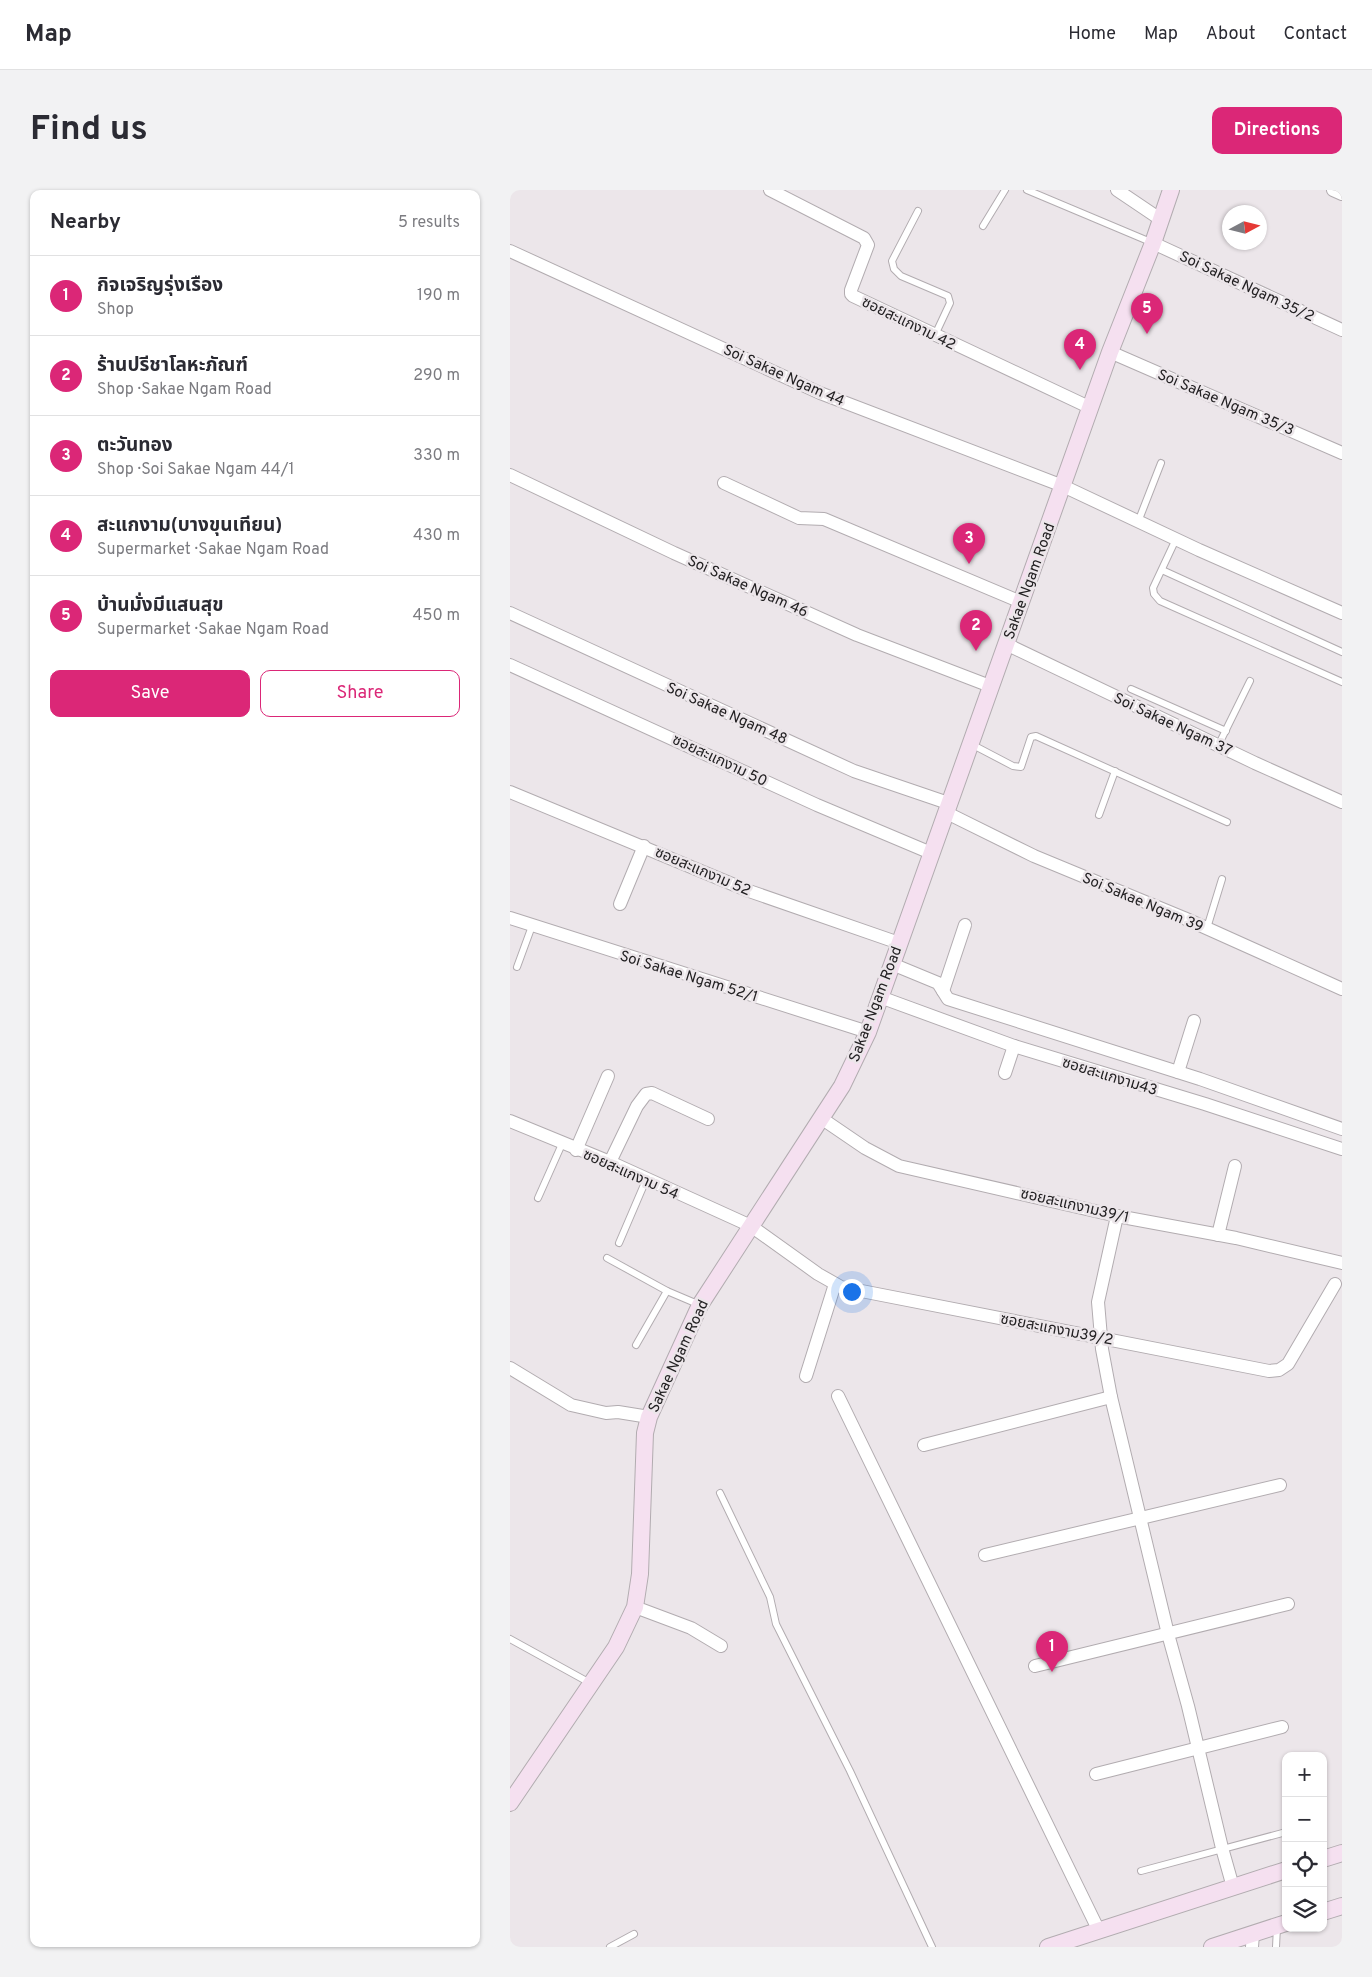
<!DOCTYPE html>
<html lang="en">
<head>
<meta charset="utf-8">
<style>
  body { margin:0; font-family:Overpass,"Noto Sans Thai",sans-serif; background:#f2f2f3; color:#2b2b33 }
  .controls { position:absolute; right:15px; bottom:15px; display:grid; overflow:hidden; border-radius:10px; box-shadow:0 1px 4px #0004 }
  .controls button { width:45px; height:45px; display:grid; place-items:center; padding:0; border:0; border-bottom:1px solid #e1e1e2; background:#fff; color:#2b2b33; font:25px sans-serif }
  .compass { position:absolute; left:712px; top:15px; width:45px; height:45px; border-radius:50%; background:#fff; box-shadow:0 1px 4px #0004; rotate:83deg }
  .you { position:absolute; left:341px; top:1101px; width:18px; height:18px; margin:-12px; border:4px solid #fff; border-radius:50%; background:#1a73e8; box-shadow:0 0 0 8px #1a73e833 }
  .badge { display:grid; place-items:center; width:32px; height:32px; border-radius:50%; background:#db2777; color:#fff; font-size:16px; font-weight:700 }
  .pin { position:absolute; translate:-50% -41px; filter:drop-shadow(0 1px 2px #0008) }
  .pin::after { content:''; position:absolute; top:26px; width:18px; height:15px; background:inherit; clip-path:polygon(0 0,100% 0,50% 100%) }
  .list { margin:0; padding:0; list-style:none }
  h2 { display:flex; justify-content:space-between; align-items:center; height:65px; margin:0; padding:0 20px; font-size:21px }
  h2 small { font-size:16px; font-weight:400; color:#7c7c81 }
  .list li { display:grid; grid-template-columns:32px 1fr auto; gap:15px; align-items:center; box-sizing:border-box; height:80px; padding:0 20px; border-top:1px solid #e1e1e2 }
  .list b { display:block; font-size:19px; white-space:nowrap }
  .list p { margin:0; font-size:16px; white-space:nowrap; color:#7c7c81 }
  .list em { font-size:16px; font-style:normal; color:#7c7c81 }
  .actions { display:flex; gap:10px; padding:15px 20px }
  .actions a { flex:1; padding:11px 0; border:1px solid #db2777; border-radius:10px; text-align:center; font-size:18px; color:#db2777 }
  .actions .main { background:#db2777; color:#fff }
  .icon { flex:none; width:28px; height:28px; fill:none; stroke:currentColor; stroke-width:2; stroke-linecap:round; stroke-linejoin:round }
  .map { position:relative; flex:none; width:832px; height:1757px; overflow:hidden; border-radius:10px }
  header { display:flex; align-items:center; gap:30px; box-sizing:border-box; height:70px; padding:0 25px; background:#fff; border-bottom:1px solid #e1e1e2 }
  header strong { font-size:24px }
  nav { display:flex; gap:28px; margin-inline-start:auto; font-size:18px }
  .intro { display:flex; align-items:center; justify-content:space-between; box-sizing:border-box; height:120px; padding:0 30px }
  h1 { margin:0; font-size:35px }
  .button { padding:12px 22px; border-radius:10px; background:#db2777; color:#fff; font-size:18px; font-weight:700 }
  main { display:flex; gap:30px; padding:0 30px }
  aside { flex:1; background:#fff; border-radius:10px; box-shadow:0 1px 4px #0004 }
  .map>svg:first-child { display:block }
</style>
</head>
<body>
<header>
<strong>Map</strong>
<nav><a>Home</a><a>Map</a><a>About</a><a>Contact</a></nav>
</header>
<div class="intro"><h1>Find us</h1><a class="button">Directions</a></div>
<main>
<aside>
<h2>Nearby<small>5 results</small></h2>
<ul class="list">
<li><span class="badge">1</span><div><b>กิจเจริญรุ่งเรือง</b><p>Shop</p></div><em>190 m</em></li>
<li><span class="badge">2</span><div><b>ร้านปรีชาโลหะภัณฑ์</b><p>Shop · Sakae Ngam Road</p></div><em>290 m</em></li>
<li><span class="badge">3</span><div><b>ตะวันทอง</b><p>Shop · Soi Sakae Ngam 44/1</p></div><em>330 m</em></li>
<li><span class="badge">4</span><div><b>สะแกงาม(บางขุนเทียน)</b><p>Supermarket · Sakae Ngam Road</p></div><em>430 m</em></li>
<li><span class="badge">5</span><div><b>บ้านมั่งมีแสนสุข</b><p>Supermarket · Sakae Ngam Road</p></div><em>450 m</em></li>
</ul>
<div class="actions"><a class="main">Save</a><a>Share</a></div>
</aside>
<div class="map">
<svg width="832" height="1757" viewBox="0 0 832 1757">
  <rect width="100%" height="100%" fill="#ece6ea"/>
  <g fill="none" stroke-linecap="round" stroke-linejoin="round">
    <defs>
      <g id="lane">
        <path d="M517,0L643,53"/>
        <path d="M408,21L382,71L384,79L391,86L438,106L440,113L425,145"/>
        <path d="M473,36L495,0"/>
        <path d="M628,332L651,273"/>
        <path d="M666,349L643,398L644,404L650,411L832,492"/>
        <path d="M652,380L832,462"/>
        <path d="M621,499L716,541"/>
        <path d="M461,554L503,576L511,577L521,547L526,546L717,632"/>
        <path d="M708,556L740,491"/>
        <path d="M589,625L605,581"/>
        <path d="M697,738L712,689"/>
        <path d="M7,777L22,736"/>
        <path d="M28,1008L52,954"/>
        <path d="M109,1053L136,990"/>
        <path d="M97,1068L157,1101L190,1115"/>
        <path d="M126,1155L157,1101"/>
        <path d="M210,1303L260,1407L266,1434L340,1581L422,1757"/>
        <path d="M0,1449L80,1493"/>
        <path d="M631,1681L776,1642"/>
        <path d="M100,1757L124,1744"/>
        <path d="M766,1757L767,1737"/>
      </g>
      <g id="street">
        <path d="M260,0L354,48L358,55L341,100V104L343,106L581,218"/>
        <path d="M607,0L650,29"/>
        <path d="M823,0L832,4"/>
        <path d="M643,53L832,140"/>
        <path d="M0,61L310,203L553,296L689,360L832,423"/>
        <path d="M600,162L832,263"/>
        <path d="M0,285L164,363L347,445L480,496"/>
        <path d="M214,293L289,328L314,329L511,412"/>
        <path d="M0,423L344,581L438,613"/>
        <path d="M496,454L745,573L832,612"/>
        <path d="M0,475L307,615L421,663"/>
        <path d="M0,602L239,701L389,753"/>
        <path d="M435,622L524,666L674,728L832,799"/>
        <path d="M110,714L134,656"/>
        <path d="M0,728L358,842"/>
        <path d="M382,774L428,793L438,809L690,889L832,939"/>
        <path d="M433,801L455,735"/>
        <path d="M370,807L504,856L695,914L832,959"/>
        <path d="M668,882L684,831"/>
        <path d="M495,883L504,856"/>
        <path d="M311,928L355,958L389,976L607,1026L726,1048L832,1073"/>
        <path d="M0,931L100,972L241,1036L308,1084L331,1097L759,1181L769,1180L778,1174L825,1094"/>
        <path d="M66,960L98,886"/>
        <path d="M100,972L127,916L136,904L142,903L198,929"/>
        <path d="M607,1026L588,1112L592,1159L601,1207L658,1444L678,1516L712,1658L723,1697"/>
        <path d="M708,1045L725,976"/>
        <path d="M0,1178L61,1215L96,1223L108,1222L139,1227"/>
        <path d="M296,1186L325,1094"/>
        <path d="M328,1206L589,1741"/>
        <path d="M414,1255L601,1207"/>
        <path d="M475,1365L770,1295"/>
        <path d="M125,1417L181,1438L211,1456"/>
        <path d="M525,1476L778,1414"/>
        <path d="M586,1584L772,1537"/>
        <path d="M742,1757L743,1744"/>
      </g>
      <g id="secondary">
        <path d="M0,1613L106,1457L125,1417L130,1384L135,1243L139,1227L190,1115L332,896L358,842L600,162L643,53L661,0"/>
        <path d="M813,1669L832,1663"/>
        <path d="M813,1722L832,1716"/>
        <path d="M538,1757L776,1680"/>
        <path d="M702,1757L776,1733"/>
      </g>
    </defs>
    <use href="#lane" stroke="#b2acb0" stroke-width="8"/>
    <use href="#street" stroke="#b2acb0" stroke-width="14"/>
    <use href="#secondary" stroke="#b2acb0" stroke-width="18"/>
    <use href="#lane" stroke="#fff" stroke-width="6"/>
    <use href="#street" stroke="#fff" stroke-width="12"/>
    <use href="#secondary" stroke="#f5e0f0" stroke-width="16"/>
  </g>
  <g text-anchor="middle" stroke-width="5" stroke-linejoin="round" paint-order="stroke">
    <g font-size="15" fill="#232123" stroke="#ece6ea">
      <text transform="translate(737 96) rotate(25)" y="5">Soi Sakae Ngam 35/2</text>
      <text transform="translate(399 133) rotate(26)" y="5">ซอยสะแกงาม 42</text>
      <text transform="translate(274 185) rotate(24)" y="5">Soi Sakae Ngam 44</text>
      <text transform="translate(716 212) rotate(23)" y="5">Soi Sakae Ngam 35/3</text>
      <text transform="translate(519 391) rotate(-70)" y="5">Sakae Ngam Road</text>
      <text transform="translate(238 396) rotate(24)" y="5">Soi Sakae Ngam 46</text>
      <text transform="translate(217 523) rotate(24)" y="5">Soi Sakae Ngam 48</text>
      <text transform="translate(663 534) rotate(25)" y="5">Soi Sakae Ngam 37</text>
      <text transform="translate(210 570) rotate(25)" y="5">ซอยสะแกงาม 50</text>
      <text transform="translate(193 681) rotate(23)" y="5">ซอยสะแกงาม 52</text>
      <text transform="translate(633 712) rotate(23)" y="5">Soi Sakae Ngam 39</text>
      <text transform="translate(179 786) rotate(17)" y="5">Soi Sakae Ngam 52/1</text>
      <text transform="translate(365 814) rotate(-69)" y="5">Sakae Ngam Road</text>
      <text transform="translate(600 886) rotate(17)" y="5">ซอยสะแกงาม43</text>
      <text transform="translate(121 984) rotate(24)" y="5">ซอยสะแกงาม 54</text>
      <text transform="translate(565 1015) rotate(13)" y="5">ซอยสะแกงาม39/1</text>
      <text transform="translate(547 1139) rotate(11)" y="5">ซอยสะแกงาม39/2</text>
      <text transform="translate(168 1166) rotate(-65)" y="5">Sakae Ngam Road</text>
    </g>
  </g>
</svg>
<div class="controls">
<button>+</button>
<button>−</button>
<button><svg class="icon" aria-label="locate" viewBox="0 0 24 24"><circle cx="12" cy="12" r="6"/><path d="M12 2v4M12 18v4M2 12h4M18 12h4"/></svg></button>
<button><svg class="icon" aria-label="layers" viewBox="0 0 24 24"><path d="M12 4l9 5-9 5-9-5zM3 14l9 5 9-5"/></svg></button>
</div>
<svg class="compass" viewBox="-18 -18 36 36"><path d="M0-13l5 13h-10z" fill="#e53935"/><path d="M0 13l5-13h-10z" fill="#7c7c81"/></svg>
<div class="you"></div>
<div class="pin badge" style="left:542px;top:1482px">1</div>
<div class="pin badge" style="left:466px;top:461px">2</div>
<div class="pin badge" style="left:459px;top:374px">3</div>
<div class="pin badge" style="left:570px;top:180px">4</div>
<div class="pin badge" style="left:637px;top:144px">5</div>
</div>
</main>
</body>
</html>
